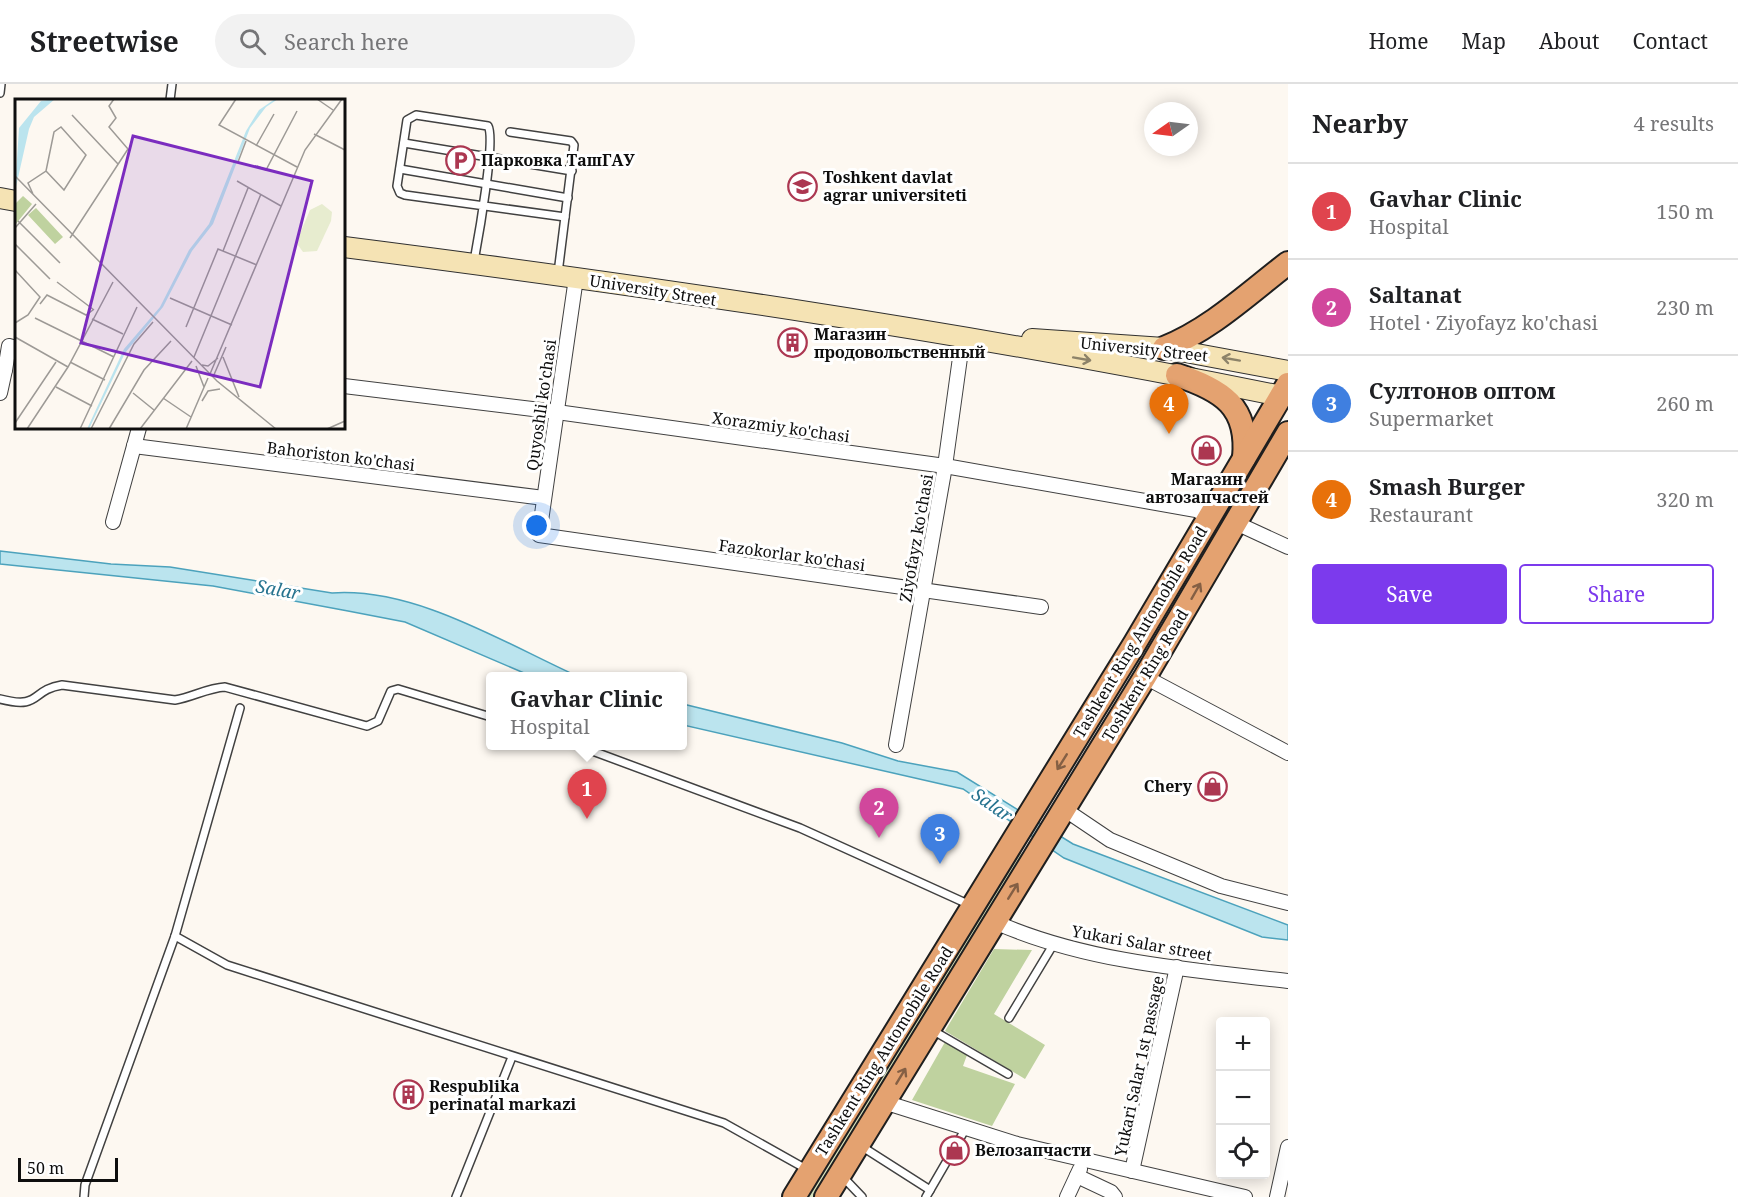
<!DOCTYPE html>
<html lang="en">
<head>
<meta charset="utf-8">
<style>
  body { margin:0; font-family:"Noto Serif",serif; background:#f2f2f2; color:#202124 }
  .controls { position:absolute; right:18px; bottom:18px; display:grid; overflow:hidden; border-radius:6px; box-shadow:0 3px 15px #0003 }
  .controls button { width:54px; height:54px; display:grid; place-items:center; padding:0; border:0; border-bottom:2px solid #e0e0e0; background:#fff; color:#202124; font:30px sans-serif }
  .compass { position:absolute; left:1144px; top:18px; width:54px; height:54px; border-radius:50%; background:#fff; box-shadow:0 3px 15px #0003; rotate:256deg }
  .scale { position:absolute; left:18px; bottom:15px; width:100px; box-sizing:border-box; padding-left:6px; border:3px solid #0e0e0e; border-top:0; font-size:16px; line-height:21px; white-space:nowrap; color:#0e0e0e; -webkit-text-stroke:4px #fff; paint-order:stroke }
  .you { position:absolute; left:537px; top:442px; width:21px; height:21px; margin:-15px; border:4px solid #fff; border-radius:50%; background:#1a73e8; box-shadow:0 0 0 9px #1a73e833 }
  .badge { display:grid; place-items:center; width:39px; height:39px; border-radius:50%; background:#7c3aed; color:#fff; font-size:20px; font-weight:700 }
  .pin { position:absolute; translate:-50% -50px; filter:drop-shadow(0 2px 3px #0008) }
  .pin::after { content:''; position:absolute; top:32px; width:21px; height:18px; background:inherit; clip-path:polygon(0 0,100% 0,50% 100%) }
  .popup { position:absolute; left:486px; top:588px; width:201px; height:78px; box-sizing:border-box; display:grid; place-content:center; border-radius:6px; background:#fff; filter:drop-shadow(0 2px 4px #0005); font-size:20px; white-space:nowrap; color:#757577 }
  .popup b { font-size:22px; color:#202124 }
  .popup::after { content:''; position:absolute; left:50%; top:100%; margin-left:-12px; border:12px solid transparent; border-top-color:#fff }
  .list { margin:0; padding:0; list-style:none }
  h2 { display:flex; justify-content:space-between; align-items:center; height:78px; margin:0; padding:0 24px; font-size:26px }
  h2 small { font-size:20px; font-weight:400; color:#757577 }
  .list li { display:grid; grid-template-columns:39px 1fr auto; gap:18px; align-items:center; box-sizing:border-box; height:96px; padding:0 24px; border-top:2px solid #e0e0e0 }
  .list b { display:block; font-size:22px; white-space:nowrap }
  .list p { margin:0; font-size:20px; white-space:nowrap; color:#757577 }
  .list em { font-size:20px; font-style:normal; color:#757577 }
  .actions { display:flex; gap:12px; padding:18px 24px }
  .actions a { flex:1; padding:14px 0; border:2px solid #7c3aed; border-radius:6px; text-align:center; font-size:21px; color:#7c3aed }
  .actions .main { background:#7c3aed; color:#fff }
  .icon { flex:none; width:33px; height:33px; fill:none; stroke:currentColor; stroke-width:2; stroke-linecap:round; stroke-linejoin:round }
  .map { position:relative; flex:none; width:1288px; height:1113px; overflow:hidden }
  header { display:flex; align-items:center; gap:36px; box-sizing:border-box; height:84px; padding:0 30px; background:#fff; border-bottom:2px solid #e0e0e0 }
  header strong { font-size:28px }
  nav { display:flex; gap:33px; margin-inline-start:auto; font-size:21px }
  .search { width:420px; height:54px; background:#f2f2f2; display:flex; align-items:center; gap:15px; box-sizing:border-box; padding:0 21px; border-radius:33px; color:#757577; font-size:22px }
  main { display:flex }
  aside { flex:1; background:#fff }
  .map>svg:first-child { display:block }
</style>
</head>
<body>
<header>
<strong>Streetwise</strong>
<div class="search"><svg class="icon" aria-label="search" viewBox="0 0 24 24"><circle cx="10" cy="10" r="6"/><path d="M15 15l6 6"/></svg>Search here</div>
<nav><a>Home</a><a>Map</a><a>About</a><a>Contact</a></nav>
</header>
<main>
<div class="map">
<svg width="1288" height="1113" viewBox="0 0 1288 1113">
  <rect width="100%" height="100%" fill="#fdf8f1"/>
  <path fill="#d8e4be" d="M1016,766L1024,771L814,1113H803Z"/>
  <g fill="#bfd29f">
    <path d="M994,865L1032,866L994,930L1045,961L1025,995L945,947Z"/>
    <path d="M945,958L967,971L963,982L1015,1000L992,1042L912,1016Z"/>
  </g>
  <g fill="#bbe4ee" stroke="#4ca2bc" stroke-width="1.5">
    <path d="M0,467L111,480L170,483L332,509C415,503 504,559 577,592H531L405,538L348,527L213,502L0,480Z"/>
    <path d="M683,620L842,659L898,677L957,688L1073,760L1288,841V856L1262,853L1064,774L963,705L683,641Z"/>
  </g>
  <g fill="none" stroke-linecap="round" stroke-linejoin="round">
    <defs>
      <g id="service">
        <path d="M0,9L1,0"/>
        <path d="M170,16L172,0"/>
        <path d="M510,48L571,57L574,61L558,189"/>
        <path d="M404,59L572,87"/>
        <path d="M400,85L568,114"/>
        <path d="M474,177C478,156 496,55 488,42L416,31L407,36L397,102L400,109L405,111L565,133"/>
        <path d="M0,615C42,626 30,606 62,601L175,616C193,613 207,604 225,603L367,642L378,637L391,607L398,605L491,633"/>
        <path d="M579,662L800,744L970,821"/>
        <path d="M175,852L227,881L724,1039L808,1086"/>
        <path d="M1009,934L1053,861"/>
        <path d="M932,946L1008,990"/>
        <path d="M861,1062L930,1106"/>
        <path d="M842,1092L862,1113"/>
        <path d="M84,1113L85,1101L175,852L240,624"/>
        <path d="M456,1113L512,973"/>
        <path d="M926,1113L966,1044"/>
      </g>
      <g id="minor">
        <path d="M576,194L539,451L1041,523"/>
        <path d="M0,285L5,286L0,309"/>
        <path d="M5,286L9,262L16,264"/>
        <path d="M344,302L557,328L945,382L1196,426L1210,433"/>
        <path d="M134,362L544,414"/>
        <path d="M113,438L139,344"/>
        <path d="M1236,439L1288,463"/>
        <path d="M1145,593L1288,669"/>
        <path d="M896,661L945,382L963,252"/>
        <path d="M1064,725L1110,756L1221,802L1288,819"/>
        <path d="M995,838C1085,878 1190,886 1288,897"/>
        <path d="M884,1018L1017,1060L1245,1113"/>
        <path d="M1132,1087L1177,883"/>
        <path d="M1077,1092L1111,1108L1115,1113"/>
        <path d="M1067,1113L1080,1085"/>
        <path d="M1277,1113L1288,1063"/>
      </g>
      <g id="secondary">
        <path d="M0,114L16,117"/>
        <path d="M344,163C657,203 971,249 1281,312"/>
        <path d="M1032,255L1164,264L1288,287"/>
      </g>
      <g id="trunk">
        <path d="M1164,264C1210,246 1249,209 1288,179"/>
        <path d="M1177,291C1222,306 1249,322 1244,374"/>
        <path d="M794,1113L1135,559L1288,300"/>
        <path d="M826,1113L1145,593L1288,349"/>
      </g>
    </defs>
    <use href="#service" stroke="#414141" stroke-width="10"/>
    <use href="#minor" stroke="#414141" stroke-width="16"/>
    <use href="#secondary" stroke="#303030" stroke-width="22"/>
    <use href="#trunk" stroke="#1f1f1f" stroke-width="26"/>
    <use href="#service" stroke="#fff" stroke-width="7"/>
    <use href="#minor" stroke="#fff" stroke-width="14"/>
    <use href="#secondary" stroke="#f5e3b4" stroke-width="20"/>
    <use href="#trunk" stroke="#e4a270" stroke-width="22"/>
  </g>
  <defs><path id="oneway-shaft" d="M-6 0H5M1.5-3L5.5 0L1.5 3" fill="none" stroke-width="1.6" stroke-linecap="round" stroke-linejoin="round" transform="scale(1.5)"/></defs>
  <g stroke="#8d8369">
    <use href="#oneway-shaft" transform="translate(1082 275) rotate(10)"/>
    <use href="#oneway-shaft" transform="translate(1231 275) rotate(-170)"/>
  </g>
  <g stroke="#845f44">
    <use href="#oneway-shaft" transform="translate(1196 507) rotate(-60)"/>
    <use href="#oneway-shaft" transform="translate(1062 678) rotate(122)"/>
    <use href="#oneway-shaft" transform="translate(1013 807) rotate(-58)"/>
    <use href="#oneway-shaft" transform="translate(901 992) rotate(-59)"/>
  </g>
  <defs>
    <symbol id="parking-ring" viewBox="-11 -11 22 22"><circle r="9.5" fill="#fff" stroke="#ac3751" stroke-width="1.5"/><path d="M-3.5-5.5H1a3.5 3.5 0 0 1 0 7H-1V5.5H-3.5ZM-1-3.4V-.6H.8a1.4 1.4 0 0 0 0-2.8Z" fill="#ac3751"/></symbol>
    <symbol id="university-ring" viewBox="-11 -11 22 22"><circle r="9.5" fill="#fff" stroke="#ac3751" stroke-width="1.5"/><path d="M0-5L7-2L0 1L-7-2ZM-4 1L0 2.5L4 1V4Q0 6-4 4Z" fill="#ac3751"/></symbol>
    <symbol id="building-ring" viewBox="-11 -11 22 22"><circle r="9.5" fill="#fff" stroke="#ac3751" stroke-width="1.5"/><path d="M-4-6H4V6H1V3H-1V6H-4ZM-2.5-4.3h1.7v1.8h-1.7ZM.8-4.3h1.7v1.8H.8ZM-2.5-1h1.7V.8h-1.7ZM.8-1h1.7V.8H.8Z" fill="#ac3751"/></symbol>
    <symbol id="shop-ring" viewBox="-11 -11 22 22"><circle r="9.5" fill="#fff" stroke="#ac3751" stroke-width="1.5"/><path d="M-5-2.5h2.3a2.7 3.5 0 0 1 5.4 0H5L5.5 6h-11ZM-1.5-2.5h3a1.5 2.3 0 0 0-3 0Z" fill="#ac3751"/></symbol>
  </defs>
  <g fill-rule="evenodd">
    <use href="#parking-ring" x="444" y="60" width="33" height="33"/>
    <use href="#university-ring" x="786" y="86" width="33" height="33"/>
    <use href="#building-ring" x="776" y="242" width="33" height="33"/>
    <use href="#shop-ring" x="1190" y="350" width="33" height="33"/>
    <use href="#shop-ring" x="1196" y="686" width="33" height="33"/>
    <use href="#building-ring" x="392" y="994" width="33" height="33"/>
    <use href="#shop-ring" x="938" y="1050" width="33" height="33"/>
  </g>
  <g text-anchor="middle" stroke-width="6" stroke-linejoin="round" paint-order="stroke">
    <g font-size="16" font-weight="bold" fill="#0e0e0e" stroke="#fff" text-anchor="start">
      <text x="481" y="82">Парковка ТашГАУ</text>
      <text x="823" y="99">Toshkent davlat<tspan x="823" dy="18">agrar universiteti</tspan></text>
      <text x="814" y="256">Магазин<tspan x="814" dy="18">продовольственный</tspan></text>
      <text x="1207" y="401" text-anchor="middle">Магазин<tspan x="1207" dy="18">автозапчастей</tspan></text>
      <text x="1192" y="708" text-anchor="end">Chery</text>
      <text x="429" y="1008">Respublika<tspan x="429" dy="18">perinatal markazi</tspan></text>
      <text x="975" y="1072">Велозапчасти</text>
    </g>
    <g font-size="16" fill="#0e0e0e" stroke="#fff">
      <text transform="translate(653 206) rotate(9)" y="6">University Street</text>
      <text transform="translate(1144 265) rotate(6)" y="6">University Street</text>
      <text transform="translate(541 321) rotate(-82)" y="6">Quyoshli ko'chasi</text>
      <text transform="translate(781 343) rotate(8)" y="6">Xorazmiy ko'chasi</text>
      <text transform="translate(341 372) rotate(7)" y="6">Bahoriston ko'chasi</text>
      <text transform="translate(916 454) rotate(-80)" y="6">Ziyofayz ko'chasi</text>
      <text transform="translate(792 471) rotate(8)" y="6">Fazokorlar ko'chasi</text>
      <text transform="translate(1140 548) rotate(-59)" y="6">Tashkent Ring Automobile Road</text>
      <text transform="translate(1145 591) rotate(-59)" y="6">Toshkent Ring Road</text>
      <text transform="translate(1142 859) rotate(10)" y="6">Yukari Salar street</text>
      <text transform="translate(884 967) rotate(-58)" y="6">Tashkent Ring Automobile Road</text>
      <text transform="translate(1139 982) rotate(-78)" y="6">Yukari Salar 1st passage</text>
    </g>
    <g font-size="18" font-style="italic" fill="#277490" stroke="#fff">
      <text transform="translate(278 506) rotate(10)" y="6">Salar</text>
      <text transform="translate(992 721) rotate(35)" y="6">Salar</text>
    </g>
  </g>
  <g transform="translate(15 15)">
    <rect width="330" height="330" fill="#fdf8f1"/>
    <path d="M8,97L17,105L0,126V105ZM21,109L48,138L40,145L13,116Z" fill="#bfd29f"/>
    <path d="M307,105L317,113L316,122L302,152L288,153L283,146L284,137L295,111Z" fill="#e7eccf"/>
    <path d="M40,0L19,18L14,30L0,92L4,29L26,2ZM260,0H263L251,8L235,29L198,125L177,152L148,208L110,254L74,330H72L109,250L145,208L174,151L194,125L231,32L244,11Z" fill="#bbe4ee"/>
    <path fill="none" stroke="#9d9a96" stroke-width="1.5" d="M221,0L204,26L282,68M302,0L318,11M57,16L103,65M299,35L330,51M241,47L259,15M223,63L231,42M242,67L251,71L282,12M0,77L202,282L261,330M222,82L266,107M18,95L13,84L31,72L39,33L46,28L71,56L49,91L31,72M3,122L45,164M0,129L21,105M55,139L113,50L94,28L101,19L94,7L99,0M0,145L35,180M208,152L233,89M0,171L25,198L13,216L0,224M42,183L79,211M155,199L217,226M25,205L32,196L71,216L78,211M20,219L99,258M77,220L108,235M171,228L203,150L242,166M0,238L53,268M179,258L246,95M208,258L224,298M55,263L90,281M187,266L193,267L203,259M181,267L189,288M195,275L290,51L327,0M198,278L211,248M41,288L77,307M118,294L139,311M148,299L176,318M187,302L193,292L205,290M0,324L41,263M12,330L53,268L98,183M65,330L122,208M76,330L119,245L138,223M94,330L129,271L156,242M125,330L177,262M171,330L193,279M312,330L330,322"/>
    <path fill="#7b2cbf" fill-opacity="0.15" stroke="#7b2cbf" stroke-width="3" d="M118,37L297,82L245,288L66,244Z"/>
    <rect width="330" height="330" fill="none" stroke="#0e0e0e" stroke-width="3"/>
  </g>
</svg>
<div class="controls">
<button>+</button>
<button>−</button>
<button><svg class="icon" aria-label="locate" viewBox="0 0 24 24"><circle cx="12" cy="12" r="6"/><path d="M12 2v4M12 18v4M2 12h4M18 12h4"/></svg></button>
</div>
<svg class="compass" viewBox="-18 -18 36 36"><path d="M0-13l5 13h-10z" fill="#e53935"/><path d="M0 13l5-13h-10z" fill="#757577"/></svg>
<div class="scale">50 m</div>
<div class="you"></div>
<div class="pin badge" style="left:587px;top:735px;background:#e0444e">1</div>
<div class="popup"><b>Gavhar Clinic</b>Hospital</div>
<div class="pin badge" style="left:879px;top:754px;background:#d1479c">2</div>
<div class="pin badge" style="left:940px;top:780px;background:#3f7fe0">3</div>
<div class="pin badge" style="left:1169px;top:350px;background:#e8710a">4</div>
</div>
<aside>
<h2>Nearby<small>4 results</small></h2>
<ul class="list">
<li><span class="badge" style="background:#e0444e">1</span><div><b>Gavhar Clinic</b><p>Hospital</p></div><em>150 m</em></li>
<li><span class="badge" style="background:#d1479c">2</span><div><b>Saltanat</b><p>Hotel · Ziyofayz ko'chasi</p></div><em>230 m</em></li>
<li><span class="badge" style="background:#3f7fe0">3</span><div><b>Султонов оптом</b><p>Supermarket</p></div><em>260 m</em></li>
<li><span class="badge" style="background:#e8710a">4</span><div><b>Smash Burger</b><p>Restaurant</p></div><em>320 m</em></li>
</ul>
<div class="actions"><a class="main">Save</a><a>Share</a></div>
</aside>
</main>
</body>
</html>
